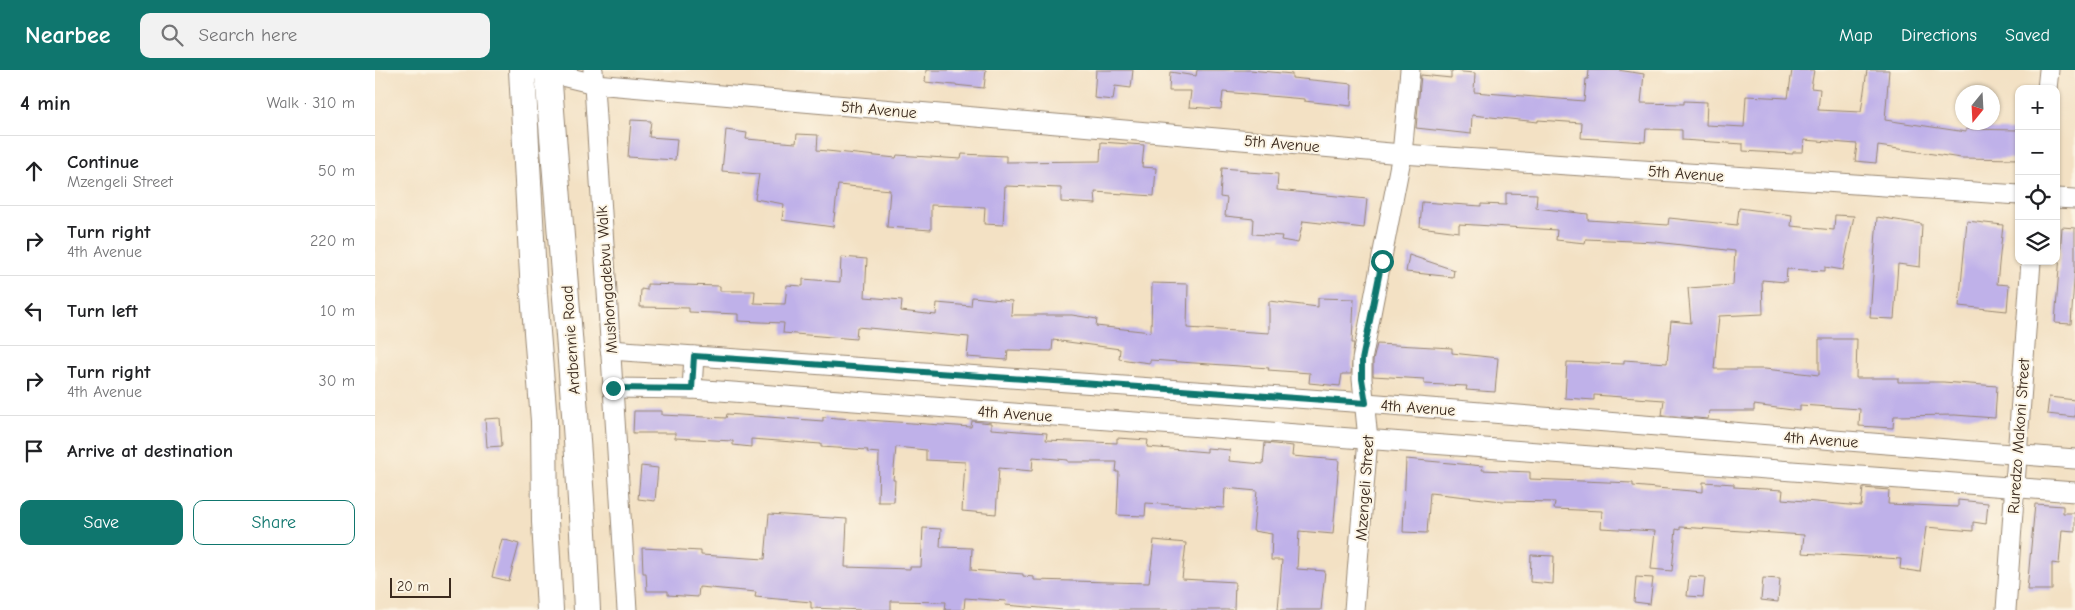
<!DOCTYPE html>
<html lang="en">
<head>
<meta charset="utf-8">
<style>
  body { margin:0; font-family:"Comic Neue",sans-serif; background:#f2f2f2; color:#202124 }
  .controls { position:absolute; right:15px; top:15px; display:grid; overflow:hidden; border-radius:10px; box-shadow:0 1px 4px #0004 }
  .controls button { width:45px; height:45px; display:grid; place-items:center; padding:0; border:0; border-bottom:1px solid #e0e0e0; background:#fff; color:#202124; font:25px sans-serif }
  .compass { position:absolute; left:1580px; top:15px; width:45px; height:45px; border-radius:50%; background:#fff; box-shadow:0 1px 4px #0004; rotate:198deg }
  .scale { position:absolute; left:15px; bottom:12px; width:61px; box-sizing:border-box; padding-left:5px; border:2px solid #3b2a1e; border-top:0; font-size:14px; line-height:18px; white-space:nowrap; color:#3b2a1e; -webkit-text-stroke:4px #fcf5e5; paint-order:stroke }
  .stop { position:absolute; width:15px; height:15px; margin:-11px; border:4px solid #0f766e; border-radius:50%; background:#fff }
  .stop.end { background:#0f766e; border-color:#fff; box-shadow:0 1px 5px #0008 }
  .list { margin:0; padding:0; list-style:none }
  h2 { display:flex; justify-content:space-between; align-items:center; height:65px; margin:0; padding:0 20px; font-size:21px }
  h2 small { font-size:16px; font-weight:400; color:#757577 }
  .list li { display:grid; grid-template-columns:32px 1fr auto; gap:15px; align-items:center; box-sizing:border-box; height:70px; padding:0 20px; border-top:1px solid #e0e0e0 }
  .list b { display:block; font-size:19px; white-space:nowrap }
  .list p { margin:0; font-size:16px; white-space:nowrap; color:#757577 }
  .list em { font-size:16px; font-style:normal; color:#757577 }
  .actions { display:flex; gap:10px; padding:15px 20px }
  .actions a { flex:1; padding:11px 0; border:1px solid #0f766e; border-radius:10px; text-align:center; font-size:18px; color:#0f766e }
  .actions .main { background:#0f766e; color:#fff }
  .icon { flex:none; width:28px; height:28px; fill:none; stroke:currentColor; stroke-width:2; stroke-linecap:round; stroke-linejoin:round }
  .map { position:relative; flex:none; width:1700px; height:540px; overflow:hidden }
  header { display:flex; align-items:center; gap:30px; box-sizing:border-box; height:70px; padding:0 25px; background:#0f766e; color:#fff }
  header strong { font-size:24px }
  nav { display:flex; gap:28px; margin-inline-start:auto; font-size:18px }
  .search { width:350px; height:45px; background:#f2f2f2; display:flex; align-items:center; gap:12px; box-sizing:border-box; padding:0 18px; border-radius:10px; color:#757577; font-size:19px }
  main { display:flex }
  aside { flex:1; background:#fff }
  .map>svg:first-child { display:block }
</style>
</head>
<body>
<header>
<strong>Nearbee</strong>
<div class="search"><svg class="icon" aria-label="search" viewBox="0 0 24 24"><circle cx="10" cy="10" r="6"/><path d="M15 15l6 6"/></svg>Search here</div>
<nav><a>Map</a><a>Directions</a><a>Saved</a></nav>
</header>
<main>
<aside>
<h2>4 min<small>Walk · 310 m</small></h2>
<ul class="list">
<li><svg class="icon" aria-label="ahead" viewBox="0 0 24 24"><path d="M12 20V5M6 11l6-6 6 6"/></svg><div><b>Continue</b><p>Mzengeli Street</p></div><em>50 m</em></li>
<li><svg class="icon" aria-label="right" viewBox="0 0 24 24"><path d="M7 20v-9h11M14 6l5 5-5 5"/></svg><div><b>Turn right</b><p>4th Avenue</p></div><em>220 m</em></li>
<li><svg class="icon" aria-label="left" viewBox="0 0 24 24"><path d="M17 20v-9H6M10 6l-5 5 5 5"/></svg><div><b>Turn left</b></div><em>10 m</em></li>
<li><svg class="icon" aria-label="right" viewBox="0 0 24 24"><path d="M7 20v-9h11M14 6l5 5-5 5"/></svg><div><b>Turn right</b><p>4th Avenue</p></div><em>30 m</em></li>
<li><svg class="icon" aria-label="arrive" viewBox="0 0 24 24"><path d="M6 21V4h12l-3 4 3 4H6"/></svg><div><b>Arrive at destination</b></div></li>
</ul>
<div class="actions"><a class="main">Save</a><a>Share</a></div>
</aside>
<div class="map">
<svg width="1700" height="540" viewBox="0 0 1700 540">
  <rect width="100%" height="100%" fill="#fcf5e5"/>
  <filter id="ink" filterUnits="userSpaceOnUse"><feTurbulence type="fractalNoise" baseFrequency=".02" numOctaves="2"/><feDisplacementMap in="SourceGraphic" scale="10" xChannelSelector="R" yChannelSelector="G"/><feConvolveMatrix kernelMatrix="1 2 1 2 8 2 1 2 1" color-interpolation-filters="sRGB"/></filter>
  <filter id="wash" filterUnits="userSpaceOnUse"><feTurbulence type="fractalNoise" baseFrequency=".0096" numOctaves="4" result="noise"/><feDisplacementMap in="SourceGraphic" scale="20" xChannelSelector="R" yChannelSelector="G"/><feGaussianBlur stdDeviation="1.12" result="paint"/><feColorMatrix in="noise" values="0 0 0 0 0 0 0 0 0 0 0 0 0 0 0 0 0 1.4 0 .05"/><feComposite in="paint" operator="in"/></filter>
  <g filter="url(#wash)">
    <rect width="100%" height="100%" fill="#f3e1c4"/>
    <g id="blocks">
      <g fill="#bfb1e9">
        <path d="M551,0H611L609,18L550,12Z"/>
        <path d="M721,0H758L756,18L740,16L738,30L719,28Z"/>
        <path d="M822,0H875L917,4V8L977,14L976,36L929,31V29L848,22L846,39L814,37L816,21H794L795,2L821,6Z"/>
        <path d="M1214,0H1243L1269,4L1266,33L1309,34V31L1332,32L1331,55L1369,57L1371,26L1413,28L1417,0H1439L1436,18L1445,19L1443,40L1486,42L1492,0H1514L1510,50L1591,62V59L1644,60V89L1586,88L1503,76L1501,93L1480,91L1482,74L1429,70L1428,82H1418V84L1368,81V74L1307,70V60L1271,59L1270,72L1206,68L1207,53L1163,50V52L1097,45L1096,64L1041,58L1046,5L1076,8V1L1100,3L1099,22L1209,31L1211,9H1213Z"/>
        <path d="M256,50L276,51L274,67L302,69L300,90L253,87Z"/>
        <path d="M351,60L372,63L371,69L421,73L422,64L443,65L442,80L521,88L522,85L586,89L587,84L631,86V92L725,91L726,72L769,75L767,97L781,98L779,126L720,122L721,134L686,132V118L630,116L628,155L609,154L610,137L556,135V160L512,157L515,120L463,115L458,157L407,150L409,134L380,129L384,104L347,101Z"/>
        <path d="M847,98L872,100V102L903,104L902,120L992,129L989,158L928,151L923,173L906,170L907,166L878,164L879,149L850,146L852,128L845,127Z"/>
        <path d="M1131,123L1162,124L1161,138L1213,144V150L1293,155L1294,148L1362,155L1364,138L1417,145L1416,156L1459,160L1460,145L1479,146L1468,200L1450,197V201L1412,199L1411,212L1387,210L1388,244L1344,246L1339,299H1390L1444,305V269H1482L1481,308H1523V312H1568L1622,316L1620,348L1580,345L1519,346L1518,358L1484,356L1485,339L1425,335V341L1379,335V341H1334L1333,349L1287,345L1289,330L1219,325V330L1190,328L1192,292L1249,294V290L1292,293L1296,251L1316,253L1313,218L1358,215L1360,181L1281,172L1211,169L1210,173L1181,170L1182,160L1084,154V162L1045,157L1047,132L1106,136V134L1131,135Z"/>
        <path d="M1502,147L1547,154L1545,197L1523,194L1519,249L1495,248Z"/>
        <path d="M1592,151L1628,155L1622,214L1634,215L1632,241L1584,236Z"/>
        <path d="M1687,157L1700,158V197L1696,254L1680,253Z"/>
        <path d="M1034,185L1079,200L1078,207L1031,202Z"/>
        <path d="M466,187L492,189L490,227L527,230L526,241L561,245L562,233L596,236L597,227L637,231L636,245H697L722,249L721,256L776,262L777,213L813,214L812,258L894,263V231L943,237V228L979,229L977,273H979L976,304H967L965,316L934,313L935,303L893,300L894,298L775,290V293L744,289L745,279L678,270L677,281L633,280L632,290L592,287L594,267L482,257L481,269L408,263L409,253L363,251V244L314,242V238L265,237L266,219L272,220V214L345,216V221H380L379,233L410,234L412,215L428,216V209L465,212Z"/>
        <path d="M1002,274L1077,278V283L1123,288L1120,322L1091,320L1092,316L1049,314V309L998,306V291Z"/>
        <path d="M1674,327L1700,330V347L1672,344Z"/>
        <path d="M259,341H287V345L351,348L352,344L448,351V347L596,357L597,351L616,353V359L672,363L671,370L742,373V368L773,370L772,377L832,382V378L855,380L854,391L888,394L890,373L918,376L917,386L964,390L958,464L924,461L922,499L950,501L946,540H903L907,490H896L897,464L878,461L882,421L850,418L849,438L771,433L770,446L742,445L744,402H741L742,392H693V390L658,387L657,401L624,398L621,444L587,441L590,392L551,390V380L521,377L518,410H520L519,432H503L504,383L492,382L493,380L446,377V374L376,369V377L358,375V371L300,368V363H258Z"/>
        <path d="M125,348L127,376L112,377L110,349Z"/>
        <path d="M1031,389L1108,396L1107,400L1155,402V409L1258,413V416L1328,422V412L1359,414V417L1408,420L1407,429L1486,436L1488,418L1514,420L1513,434L1583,437V430L1613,433L1611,454L1598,452V461L1551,457L1545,502L1525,499L1526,489L1427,483L1429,465L1305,457V460L1301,459L1297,501L1276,499L1280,461L1226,458L1227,441L1179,439L1180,432L1127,431L1055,423L1052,463L1028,462Z"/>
        <path d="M266,396L283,398L280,431L263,429Z"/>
        <path d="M1660,434L1688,436V443H1700V461L1687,460L1684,494L1677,493V520H1652Z"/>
        <path d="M394,444L472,449L470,497L535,499V497H546L548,458L566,459L565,477L597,478L596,500L648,504V506L659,507V510L774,513L779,470L811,473L807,509L860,512L859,540H689L630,535L631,531L590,528L589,540H570L571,532L516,531V540H489L436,538V532L380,527L381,522L324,517L323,527L293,525V521H272L271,503H268L267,478L326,481V485L390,489Z"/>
        <path d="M127,469L144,474L134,511L117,507Z"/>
        <path d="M1156,485L1179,486L1178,514L1155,512Z"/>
        <path d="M1314,506L1330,507L1328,527L1312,526Z"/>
        <path d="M1261,507L1278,508L1275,534L1259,532Z"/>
        <path d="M1388,508L1405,509L1403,532L1386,530Z"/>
      </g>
    </g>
  </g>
  <g filter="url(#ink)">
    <use href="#blocks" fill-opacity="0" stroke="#978671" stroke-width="1"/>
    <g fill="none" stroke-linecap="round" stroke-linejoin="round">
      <defs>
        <g id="minor">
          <path d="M162,0L220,14L1027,84L1644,125"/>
          <path d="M218,0L252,540"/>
          <path d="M1672,19L1674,0"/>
          <path d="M1681,128L1700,129"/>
          <path d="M235,280L991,333L1700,389"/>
          <path d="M238,318L317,319L1700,422"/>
          <path d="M317,319L319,286"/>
          <path d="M979,540L993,369L987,309V290L1027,84L1035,0"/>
          <path d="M1631,540L1656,191"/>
        </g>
        <g id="secondary">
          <path d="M147,0L159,224L169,351L170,452L175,540"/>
          <path d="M173,0C186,180 204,360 212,540"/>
        </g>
      </defs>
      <use href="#minor" stroke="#978671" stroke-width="21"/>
      <use href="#secondary" stroke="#978671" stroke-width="28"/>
      <use href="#minor" stroke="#fff" stroke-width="19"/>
      <use href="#secondary" stroke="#fff" stroke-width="26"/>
    </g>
  </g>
  <g fill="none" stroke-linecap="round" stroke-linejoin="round" filter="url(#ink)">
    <path stroke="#0f766e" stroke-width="6" d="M238,318L317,319L319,286L991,333L987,309V290L1007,191"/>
  </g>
  <g text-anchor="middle" stroke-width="4" stroke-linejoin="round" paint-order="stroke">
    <g font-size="16" fill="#3b2a1e" stroke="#fcf5e5">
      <text transform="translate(504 39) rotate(5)" y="6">5th Avenue</text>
      <text transform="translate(907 73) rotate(5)" y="6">5th Avenue</text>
      <text transform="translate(1311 103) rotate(4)" y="6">5th Avenue</text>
      <text transform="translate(231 210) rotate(-94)" y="6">Mushongadebvu Walk</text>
      <text transform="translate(195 270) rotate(-94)" y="6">Ardbennie Road</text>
      <text transform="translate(1043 337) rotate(4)" y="6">4th Avenue</text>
      <text transform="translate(640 343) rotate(4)" y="6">4th Avenue</text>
      <text transform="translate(1643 366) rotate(-86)" y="6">Ruredzo Makoni Street</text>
      <text transform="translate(1446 369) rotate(4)" y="6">4th Avenue</text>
      <text transform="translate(989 418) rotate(-86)" y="6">Mzengeli Street</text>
    </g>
  </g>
</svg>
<div class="controls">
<button>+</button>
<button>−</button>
<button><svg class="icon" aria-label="locate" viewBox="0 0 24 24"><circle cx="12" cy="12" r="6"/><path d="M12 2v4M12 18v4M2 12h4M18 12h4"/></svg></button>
<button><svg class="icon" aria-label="layers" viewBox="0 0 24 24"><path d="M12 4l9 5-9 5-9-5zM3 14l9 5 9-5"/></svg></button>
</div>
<svg class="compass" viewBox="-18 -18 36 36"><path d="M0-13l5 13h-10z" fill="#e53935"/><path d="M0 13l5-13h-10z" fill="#757577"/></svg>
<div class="scale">20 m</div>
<div class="stop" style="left:1007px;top:191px"></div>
<div class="stop end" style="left:238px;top:318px"></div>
</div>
</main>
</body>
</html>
